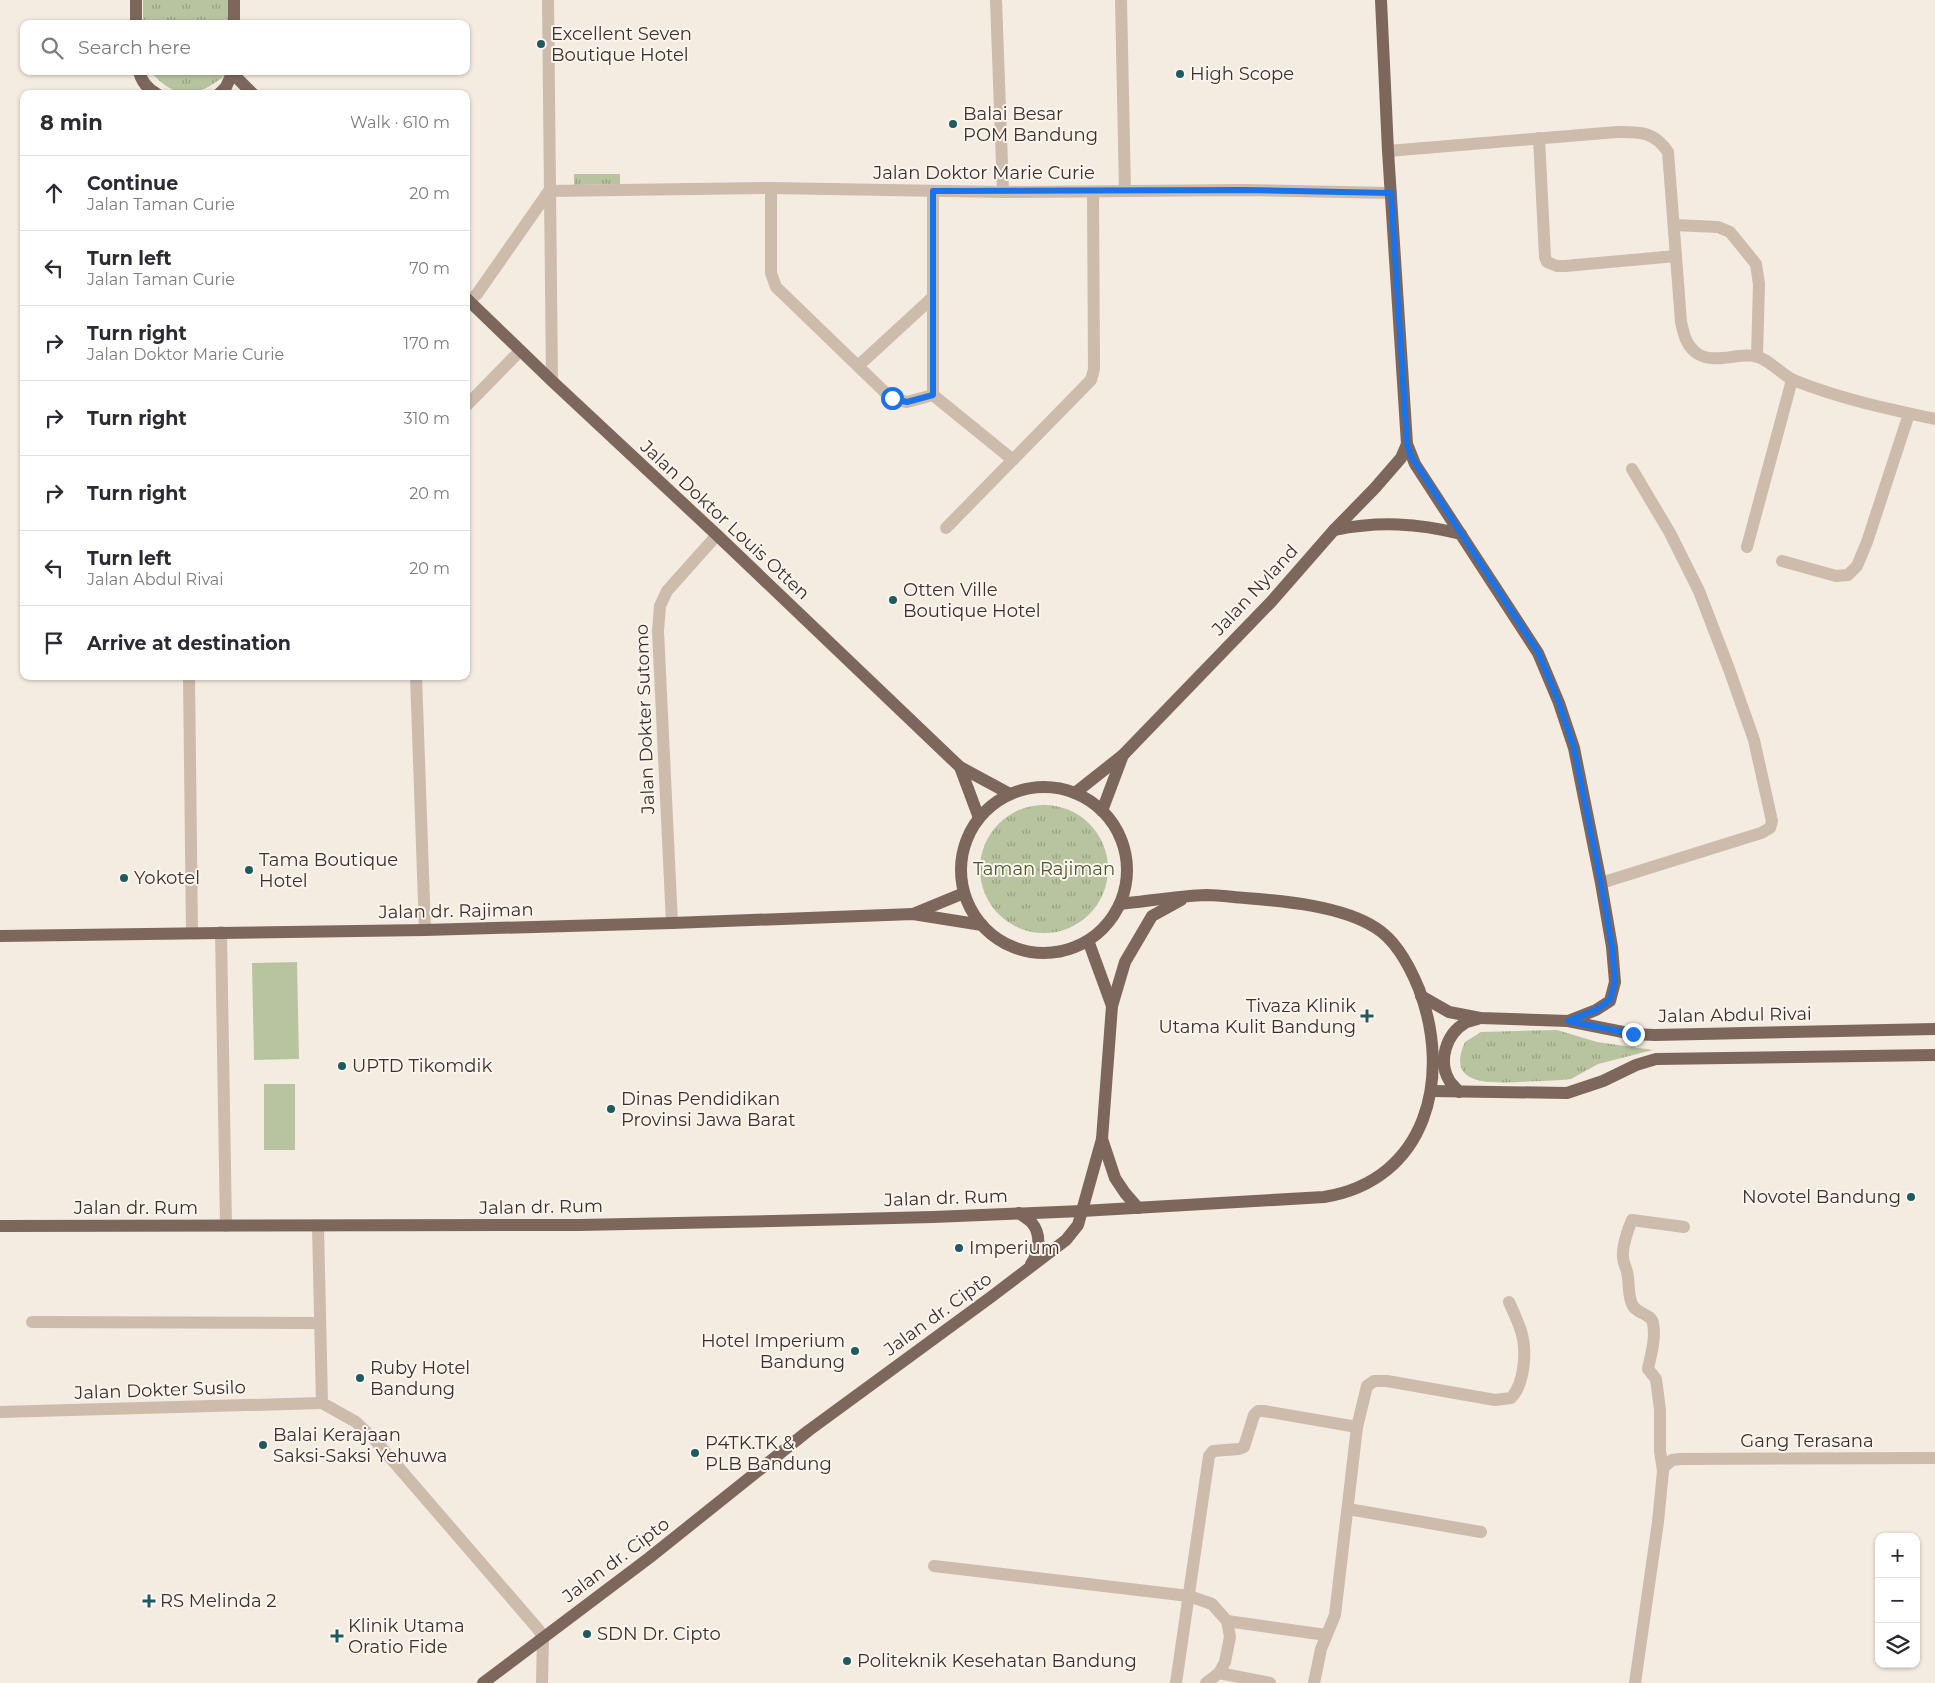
<!DOCTYPE html>
<html lang="en">
<head>
<meta charset="utf-8">
<style>
  body { margin:0; font-family:Montserrat,sans-serif; background:#f2f2f3; color:#2b2b33 }
  .controls { position:absolute; right:15px; bottom:15px; display:grid; overflow:hidden; border-radius:10px; box-shadow:0 1px 4px #0004 }
  .controls button { width:45px; height:45px; display:grid; place-items:center; padding:0; border:0; border-bottom:1px solid #e1e1e2; background:#fff; color:#2b2b33; font:25px sans-serif }
  .stop { position:absolute; width:15px; height:15px; margin:-11px; border:4px solid #1a73e8; border-radius:50%; background:#fff }
  .stop.end { background:#1a73e8; border-color:#fff; box-shadow:0 1px 5px #0008 }
  .list { margin:0; padding:0; list-style:none }
  h2 { display:flex; justify-content:space-between; align-items:center; height:65px; margin:0; padding:0 20px; font-size:21px }
  h2 small { font-size:16px; font-weight:400; color:#7c7c81 }
  .list li { display:grid; grid-template-columns:32px 1fr auto; gap:15px; align-items:center; box-sizing:border-box; height:75px; padding:0 20px; border-top:1px solid #e1e1e2 }
  .list b { display:block; font-size:19px; white-space:nowrap }
  .list p { margin:0; font-size:16px; white-space:nowrap; color:#7c7c81 }
  .list em { font-size:16px; font-style:normal; color:#7c7c81 }
  .icon { flex:none; width:28px; height:28px; fill:none; stroke:currentColor; stroke-width:2; stroke-linecap:round; stroke-linejoin:round }
  .map { position:relative; flex:none; width:1935px; height:1683px; overflow:hidden }
  .search { position:absolute; background:#fff; box-shadow:0 1px 4px #0004; left:20px; top:20px; width:450px; height:55px; display:flex; align-items:center; gap:12px; box-sizing:border-box; padding:0 18px; border-radius:10px; color:#7c7c81; font-size:19px }
  .panel { position:absolute; background:#fff; box-shadow:0 1px 4px #0004; left:20px; top:90px; width:450px; height:590px; border-radius:10px }
  .map>svg:first-child { display:block }
</style>
</head>
<body>
<div class="map">
<svg width="1935" height="1683" viewBox="0 0 1935 1683">
  <defs>
    <pattern id="grass-tufts" width="24" height="20" patternUnits="userSpaceOnUse" patternTransform="scale(1.25)"><rect width="24" height="20" fill="#b8c4a0"/><path d="M3 7l-1-3M5 7V3M7 7l1-3M15 17l-1-3M17 17v-4M19 17l1-3" fill="none" stroke="#97a083"/></pattern>
  </defs>
  <rect width="100%" height="100%" fill="#f4ebe1"/>
  <g fill="url(#grass-tufts)">
    <rect x="143" y="0" width="88" height="24"/>
    <path d="M150,71H227C224,78 219,80 213,84C187,101 168,92 150,71Z"/>
    <path d="M574,174H620V184L574,185Z"/>
    <circle cx="1044" cy="869" r="64"/>
    <path d="M1557,1030L1597,1042L1653,1050L1598,1064L1571,1079L1562,1080C1548,1081 1533,1081 1519,1082C1490,1083 1445,1086 1465,1042L1481,1032Z"/>
  </g>
  <g fill="#b8c4a0">
    <path d="M297,962L299,1059L254,1060L252,963Z"/>
    <rect x="264" y="1084" width="31" height="66"/>
  </g>
  <g fill="none" stroke-linecap="round" stroke-linejoin="round">
    <g stroke="#cdbbac" stroke-width="12">
      <path d="M548,0L552,381"/>
      <path d="M996,0L1003,192"/>
      <path d="M1121,0L1125,191"/>
      <path d="M1539,138L1545,257L1547,262L1557,266H1565L1676,256"/>
      <path d="M1388,151L1617,132C1640,132 1654,131 1668,152L1681,322C1684,335 1686,346 1698,354C1716,365 1741,351 1758,357C1773,362 1782,376 1796,381C1841,399 1888,409 1935,419"/>
      <path d="M771,188V273L776,287L892,399L907,402L933,395L1013,460"/>
      <path d="M549,191L771,188L1003,192L1243,190L1391,193"/>
      <path d="M933,191V395"/>
      <path d="M1674,225L1718,227L1730,232L1756,264L1759,284L1757,356"/>
      <path d="M469,301L477,294L549,191"/>
      <path d="M858,366L932,298"/>
      <path d="M466,406L520,351"/>
      <path d="M946,528L1091,380L1094,369L1093,192"/>
      <path d="M1747,547L1792,380"/>
      <path d="M1782,561L1836,576L1848,575L1857,566L1867,542L1909,414"/>
      <path d="M189,676L192,933"/>
      <path d="M416,676L425,930"/>
      <path d="M1601,883L1761,833L1770,828L1772,821L1754,740L1729,669L1699,591L1670,533L1632,469"/>
      <path d="M672,923L658,631L660,606L667,591L717,535"/>
      <path d="M221,932L226,1226"/>
      <path d="M318,1226L322,1403L356,1422L374,1439L538,1629L543,1637L542,1683"/>
      <path d="M32,1322L319,1323"/>
      <path d="M0,1412L322,1403"/>
      <path d="M1357,1427L1367,1386L1374,1381H1387L1495,1400L1511,1398C1525,1383 1527,1350 1521,1331C1518,1321 1513,1311 1509,1302"/>
      <path d="M1663,1468L1672,1460L1680,1459L1935,1458"/>
      <path d="M1348,1509L1481,1532"/>
      <path d="M934,1566L1189,1596L1212,1604L1227,1621L1230,1637L1225,1662L1219,1673L1206,1683"/>
      <path d="M1227,1621L1326,1635"/>
      <path d="M1219,1673L1270,1683"/>
      <path d="M1176,1683L1209,1456L1213,1451L1239,1449L1244,1447L1254,1415L1258,1411H1264L1357,1427L1335,1615L1321,1649L1314,1683"/>
      <path d="M1635,1683L1658,1522L1663,1471L1660,1451V1410L1656,1379L1648,1369C1651,1354 1656,1339 1653,1323C1651,1314 1638,1314 1633,1306C1627,1296 1630,1284 1627,1272C1626,1267 1623,1262 1623,1257C1622,1247 1628,1229 1632,1220L1684,1227"/>
    </g>
    <g stroke="#7d675c" stroke-width="12">
      <path d="M136,0V24"/>
      <path d="M1381,0L1388,151L1407,444L1415,464L1538,653L1559,703L1574,748L1601,883L1612,947L1615,982L1610,1001L1596,1010L1568,1021"/>
      <path d="M234,24V0"/>
      <path d="M139,71C141,81 148,89 157,94"/>
      <path d="M233,74L253,94"/>
      <path d="M219,94L226,87L233,71"/>
      <path d="M466,298L552,381L717,535L960,767L1010,794"/>
      <path d="M1334,530C1379,521 1417,523 1461,534"/>
      <path d="M960,767L979,818"/>
      <circle cx="1044" cy="870" r="83"/>
      <path d="M1075,793L1123,755L1271,602L1334,530L1375,488L1401,458L1407,444"/>
      <path d="M1102,811L1123,755"/>
      <path d="M913,914L964,893"/>
      <path d="M0,936L425,930L672,923L913,914L982,925"/>
      <path d="M1421,996L1449,1012L1480,1018L1568,1021L1633,1034L1655,1035L1935,1029"/>
      <path d="M1112,1006L1125,962L1152,916L1181,900"/>
      <path d="M1431,1091L1567,1093L1603,1081L1636,1065L1656,1059L1935,1055"/>
      <path d="M1459,1092C1456,1088 1451,1084 1449,1080C1438,1061 1446,1034 1465,1023C1469,1021 1475,1020 1480,1018"/>
      <path d="M1102,1139L1115,1178L1125,1193L1138,1208"/>
      <path d="M1019,1213C1023,1216 1028,1219 1032,1223C1042,1235 1039,1253 1031,1264"/>
      <path d="M0,1226L579,1225L773,1221L933,1217L1082,1211L1324,1197C1428,1180 1452,1076 1419,989C1410,967 1397,941 1376,928C1342,906 1285,901 1245,898C1232,897 1219,895 1207,895C1178,896 1149,901 1120,904"/>
      <path d="M483,1683L649,1558L808,1431L991,1297L1066,1240L1078,1225L1102,1139L1112,1006L1089,943"/>
    </g>
  </g>
  <g fill="none" stroke-linecap="round" stroke-linejoin="round">
    <path stroke="#1a73e8" stroke-width="6" d="M892,398L907,402L933,395V191L1243,190L1391,193L1407,444L1411,456L1538,652L1559,703L1574,748L1601,883L1612,947L1615,982L1610,1000L1596,1010L1568,1021L1633,1034"/>
  </g>
  <g fill="#1f5a5e" stroke="#fbf5ee" stroke-width="2">
    <circle cx="541" cy="44" r="5"/>
    <circle cx="1180" cy="74" r="5"/>
    <circle cx="953" cy="124" r="5"/>
    <circle cx="893" cy="600" r="5"/>
    <circle cx="249" cy="870" r="5"/>
    <circle cx="124" cy="878" r="5"/>
    <path d="M1364.5 1008.5h5v5h5v5h-5v5h-5v-5h-5v-5h5z"/>
    <circle cx="342" cy="1066" r="5"/>
    <circle cx="611" cy="1109" r="5"/>
    <circle cx="1911" cy="1197" r="5"/>
    <circle cx="959" cy="1248" r="5"/>
    <circle cx="855" cy="1351" r="5"/>
    <circle cx="360" cy="1378" r="5"/>
    <circle cx="263" cy="1445" r="5"/>
    <circle cx="695" cy="1453" r="5"/>
    <path d="M146.5 1593.5h5v5h5v5h-5v5h-5v-5h-5v-5h5z"/>
    <circle cx="587" cy="1634" r="5"/>
    <path d="M334.5 1628.5h5v5h5v5h-5v5h-5v-5h-5v-5h5z"/>
    <circle cx="847" cy="1661" r="5"/>
  </g>
  <g text-anchor="middle" stroke-width="4" stroke-linejoin="round" paint-order="stroke">
    <g font-size="18" fill="#3b302b" stroke="#fbf5ee" text-anchor="start">
      <text x="551" y="40">Excellent Seven<tspan x="551" dy="21">Boutique Hotel</tspan></text>
      <text x="1190" y="80">High Scope</text>
      <text x="963" y="120">Balai Besar<tspan x="963" dy="21">POM Bandung</tspan></text>
      <text x="903" y="596">Otten Ville<tspan x="903" dy="21">Boutique Hotel</tspan></text>
      <text x="259" y="866">Tama Boutique<tspan x="259" dy="21">Hotel</tspan></text>
      <text x="134" y="884">Yokotel</text>
      <text x="1356" y="1012" text-anchor="end">Tivaza Klinik<tspan x="1356" dy="21">Utama Kulit Bandung</tspan></text>
      <text x="352" y="1072">UPTD Tikomdik</text>
      <text x="621" y="1105">Dinas Pendidikan<tspan x="621" dy="21">Provinsi Jawa Barat</tspan></text>
      <text x="1901" y="1203" text-anchor="end">Novotel Bandung</text>
      <text x="969" y="1254">Imperium</text>
      <text x="845" y="1347" text-anchor="end">Hotel Imperium<tspan x="845" dy="21">Bandung</tspan></text>
      <text x="370" y="1374">Ruby Hotel<tspan x="370" dy="21">Bandung</tspan></text>
      <text x="273" y="1441">Balai Kerajaan<tspan x="273" dy="21">Saksi-Saksi Yehuwa</tspan></text>
      <text x="705" y="1449">P4TK.TK &amp;<tspan x="705" dy="21">PLB Bandung</tspan></text>
      <text x="160" y="1607">RS Melinda 2</text>
      <text x="348" y="1632">Klinik Utama<tspan x="348" dy="21">Oratio Fide</tspan></text>
      <text x="597" y="1640">SDN Dr. Cipto</text>
      <text x="857" y="1667">Politeknik Kesehatan Bandung</text>
    </g>
    <g font-size="18" fill="#3b302b" stroke="#fbf5ee">
      <text x="984" y="179">Jalan Doktor Marie Curie</text>
      <text transform="translate(725 520) rotate(43)" y="6">Jalan Doktor Louis Otten</text>
      <text transform="translate(1255 590) rotate(-47)" y="6">Jalan Nyland</text>
      <text transform="translate(645 719) rotate(-92)" y="6">Jalan Dokter Sutomo</text>
      <text transform="translate(456 911) rotate(-1)" y="6">Jalan dr. Rajiman</text>
      <text transform="translate(1735 1015) rotate(-1)" y="6">Jalan Abdul Rivai</text>
      <text transform="translate(946 1198) rotate(-2)" y="6">Jalan dr. Rum</text>
      <text transform="translate(541 1207) rotate(-1)" y="6">Jalan dr. Rum</text>
      <text x="136" y="1214">Jalan dr. Rum</text>
      <text transform="translate(938 1314) rotate(-36)" y="6">Jalan dr. Cipto</text>
      <text transform="translate(160 1390) rotate(-2)" y="6">Jalan Dokter Susilo</text>
      <text x="1807" y="1447">Gang Terasana</text>
      <text transform="translate(616 1560) rotate(-37)" y="6">Jalan dr. Cipto</text>
    </g>
    <g font-size="18" fill="#4a5a2e" stroke="#fbf5ee">
      <text x="1044" y="875">Taman Rajiman</text>
    </g>
  </g>
</svg>
<div class="controls">
<button>+</button>
<button>−</button>
<button><svg class="icon" aria-label="layers" viewBox="0 0 24 24"><path d="M12 4l9 5-9 5-9-5zM3 14l9 5 9-5"/></svg></button>
</div>
<div class="stop" style="left:892px;top:398px"></div>
<div class="stop end" style="left:1633px;top:1034px"></div>
<div class="search"><svg class="icon" aria-label="search" viewBox="0 0 24 24"><circle cx="10" cy="10" r="6"/><path d="M15 15l6 6"/></svg>Search here</div>
<section class="panel">
<h2>8 min<small>Walk · 610 m</small></h2>
<ul class="list">
<li><svg class="icon" aria-label="ahead" viewBox="0 0 24 24"><path d="M12 20V5M6 11l6-6 6 6"/></svg><div><b>Continue</b><p>Jalan Taman Curie</p></div><em>20 m</em></li>
<li><svg class="icon" aria-label="left" viewBox="0 0 24 24"><path d="M17 20v-9H6M10 6l-5 5 5 5"/></svg><div><b>Turn left</b><p>Jalan Taman Curie</p></div><em>70 m</em></li>
<li><svg class="icon" aria-label="right" viewBox="0 0 24 24"><path d="M7 20v-9h11M14 6l5 5-5 5"/></svg><div><b>Turn right</b><p>Jalan Doktor Marie Curie</p></div><em>170 m</em></li>
<li><svg class="icon" aria-label="right" viewBox="0 0 24 24"><path d="M7 20v-9h11M14 6l5 5-5 5"/></svg><div><b>Turn right</b></div><em>310 m</em></li>
<li><svg class="icon" aria-label="right" viewBox="0 0 24 24"><path d="M7 20v-9h11M14 6l5 5-5 5"/></svg><div><b>Turn right</b></div><em>20 m</em></li>
<li><svg class="icon" aria-label="left" viewBox="0 0 24 24"><path d="M17 20v-9H6M10 6l-5 5 5 5"/></svg><div><b>Turn left</b><p>Jalan Abdul Rivai</p></div><em>20 m</em></li>
<li><svg class="icon" aria-label="arrive" viewBox="0 0 24 24"><path d="M6 21V4h12l-3 4 3 4H6"/></svg><div><b>Arrive at destination</b></div></li>
</ul>
</section>
</div>
</body>
</html>
